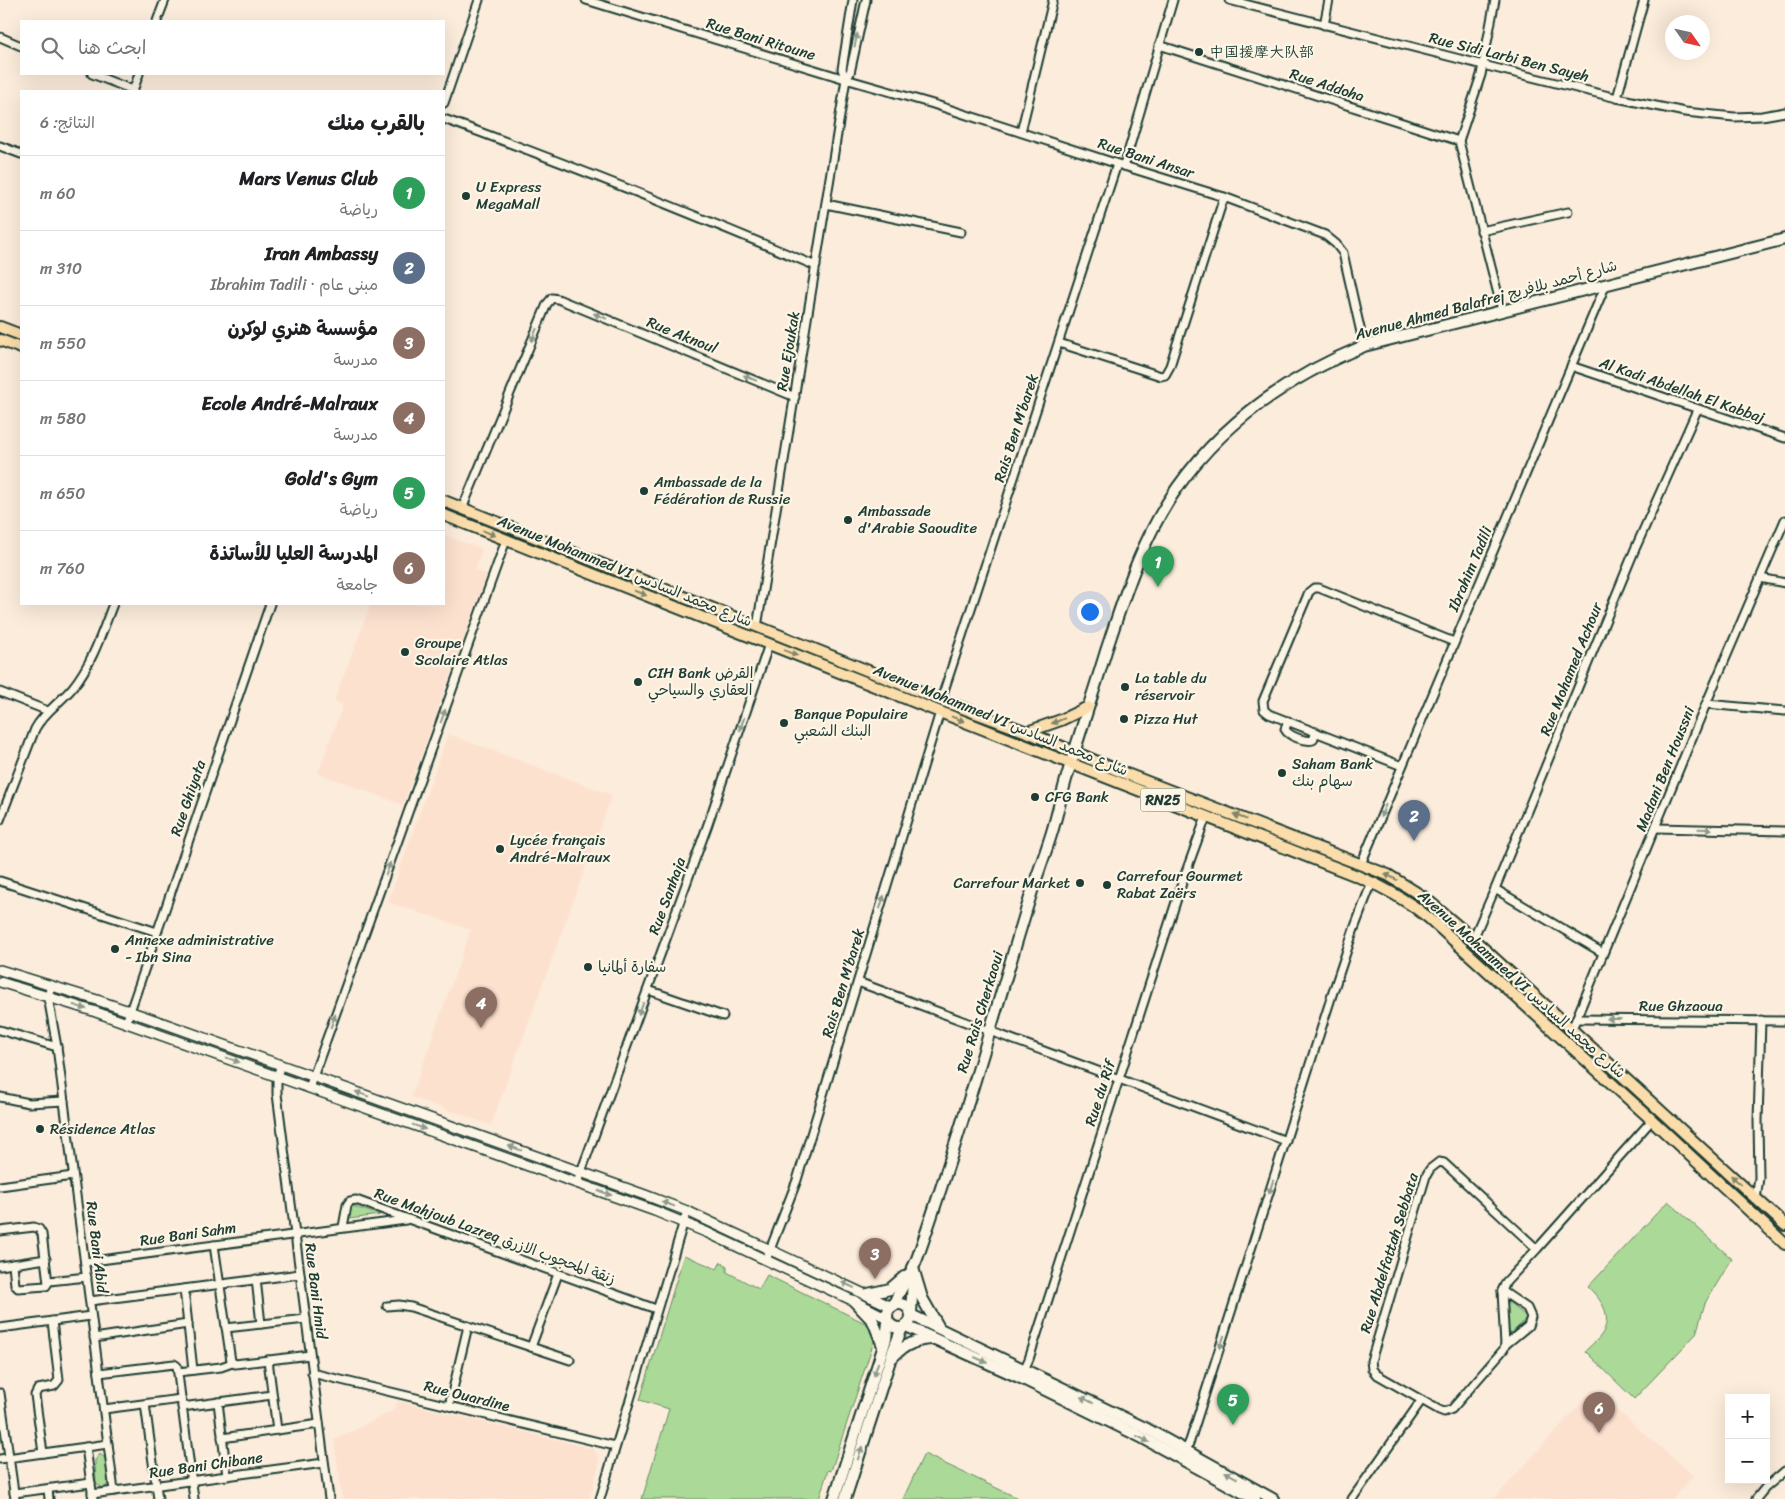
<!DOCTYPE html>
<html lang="ar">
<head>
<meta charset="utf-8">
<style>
  body { margin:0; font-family:Sriracha,"Playpen Sans Arabic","LXGW WenKai TC",sans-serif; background:#f2f2f2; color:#202124; direction:rtl }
  .controls { position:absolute; right:15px; bottom:15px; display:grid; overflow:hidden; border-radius:0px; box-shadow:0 5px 20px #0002 }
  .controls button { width:45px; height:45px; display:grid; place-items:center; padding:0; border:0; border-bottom:1px solid #e0e0e0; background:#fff; color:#202124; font:25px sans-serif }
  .compass { position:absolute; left:1665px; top:15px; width:45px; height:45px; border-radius:50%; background:#fff; box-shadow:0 5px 20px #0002; rotate:124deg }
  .you { position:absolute; left:1089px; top:611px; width:18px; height:18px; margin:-12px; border:4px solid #fff; border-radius:50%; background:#1a73e8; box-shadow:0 0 0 8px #1a73e833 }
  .badge { display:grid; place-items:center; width:32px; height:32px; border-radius:50%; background:#d93025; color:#fff; font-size:16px; font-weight:700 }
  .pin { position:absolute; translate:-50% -41px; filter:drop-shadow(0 1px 2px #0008) }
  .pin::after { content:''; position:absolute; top:26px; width:18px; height:15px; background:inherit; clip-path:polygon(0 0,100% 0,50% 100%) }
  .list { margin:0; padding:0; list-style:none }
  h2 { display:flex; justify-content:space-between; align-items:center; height:65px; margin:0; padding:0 20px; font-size:21px }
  h2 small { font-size:16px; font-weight:400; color:#757577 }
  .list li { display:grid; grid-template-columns:32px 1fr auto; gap:15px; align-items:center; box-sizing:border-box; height:75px; padding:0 20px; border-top:1px solid #e0e0e0 }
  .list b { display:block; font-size:19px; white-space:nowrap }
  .list p { margin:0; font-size:16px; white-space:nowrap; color:#757577 }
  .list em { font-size:16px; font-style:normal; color:#757577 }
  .icon { flex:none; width:28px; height:28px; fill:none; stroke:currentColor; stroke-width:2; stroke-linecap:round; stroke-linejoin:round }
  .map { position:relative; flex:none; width:1785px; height:1499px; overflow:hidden; direction:ltr }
  .search { position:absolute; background:#fff; box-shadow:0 5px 20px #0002; left:20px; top:20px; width:425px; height:55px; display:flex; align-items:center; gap:12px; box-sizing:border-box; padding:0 18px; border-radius:0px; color:#757577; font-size:19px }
  .panel { position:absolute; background:#fff; box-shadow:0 5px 20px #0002; left:20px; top:90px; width:425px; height:515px; border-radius:0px; direction:rtl }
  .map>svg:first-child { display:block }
</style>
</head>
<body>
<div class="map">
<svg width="1785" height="1499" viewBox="0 0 1785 1499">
  <rect width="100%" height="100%" fill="#fcecdb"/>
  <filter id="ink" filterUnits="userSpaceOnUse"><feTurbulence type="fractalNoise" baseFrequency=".02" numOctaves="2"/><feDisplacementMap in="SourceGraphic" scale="10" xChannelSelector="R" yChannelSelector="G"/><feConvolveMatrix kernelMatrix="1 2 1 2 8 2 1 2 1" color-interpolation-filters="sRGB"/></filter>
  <g filter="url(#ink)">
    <g fill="#fde1cf">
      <path d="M444,535L482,549L475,570L487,575L403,805L318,773L343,705L334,701L371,604H444Z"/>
      <path d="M448,734L612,795L491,1125L411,1097L471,930L388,902Z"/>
      <path d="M1593,1390L1694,1476L1672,1499H1494Z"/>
      <path d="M398,1401L594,1449L600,1462L589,1499H342L334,1440L392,1411Z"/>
    </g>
    <g fill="#abd998" stroke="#658b66">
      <path d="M1668,1201L1732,1259L1705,1303L1696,1334L1634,1399L1585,1351C1591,1345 1601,1338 1604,1330C1612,1312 1599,1298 1588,1287Z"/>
      <path d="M352,1206L380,1215L349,1219Z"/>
      <path d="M684,1255L717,1269L721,1262L727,1266V1272L759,1289L767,1275L871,1326L876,1335L831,1471L828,1470L819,1499H642L669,1409L640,1400Z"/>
      <path d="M1506,1300L1527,1317L1509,1337Z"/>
      <path d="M100,1454L105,1458L108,1480L107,1486L103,1488L96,1484L95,1460Z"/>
      <path d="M924,1454L1020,1499H903Z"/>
    </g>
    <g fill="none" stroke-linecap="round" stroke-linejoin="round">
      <defs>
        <g id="minor">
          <path d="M586,0L842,78L933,104L1124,166L1224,197L1325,235L1336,244L1343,253L1364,346"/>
          <path d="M1229,0L1483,65L1617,98L1685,112L1734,117L1762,116L1785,112"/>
          <path d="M1495,0L1481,75L1459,141L1502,310"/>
          <path d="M157,21L165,0"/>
          <path d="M1324,25L1329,0"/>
          <path d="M0,37L21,46"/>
          <path d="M1159,45L1459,141"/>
          <path d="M92,74L133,90"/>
          <path d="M846,79L842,69L853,0"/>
          <path d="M133,91L139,74"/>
          <path d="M1617,98L1644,0"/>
          <path d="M444,103L479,0"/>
          <path d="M444,119C569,164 693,214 816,266"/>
          <path d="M1021,132L1053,0"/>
          <path d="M0,146L21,154"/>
          <path d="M1124,166L1173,0"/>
          <path d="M826,204L961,232"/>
          <path d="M1481,231L1568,212"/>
          <path d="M1059,343L1161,376L1165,375L1170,366L1175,350L1224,197"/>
          <path d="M1571,366L1785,438"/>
          <path d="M462,509L547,304L552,298L558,299L795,397"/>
          <path d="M1760,578L1785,583"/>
          <path d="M757,627L846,79L850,73L866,0"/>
          <path d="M0,692L48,711"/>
          <path d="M941,700L1117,164"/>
          <path d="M1706,704L1785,711"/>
          <path d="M1288,721L1285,729C1288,736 1305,742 1313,740L1316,732"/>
          <path d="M1402,766L1269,714L1264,710L1263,701L1309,592L1314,588H1319L1454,642"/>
          <path d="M0,820L35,729C44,712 61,702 73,687C93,662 102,632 113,604"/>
          <path d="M1656,828L1785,831"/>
          <path d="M1361,864L1606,284"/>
          <path d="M0,881L157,932"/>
          <path d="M1495,889L1603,953"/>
          <path d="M1473,939L1495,889L1635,549L1697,410"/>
          <path d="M858,982L1286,1141"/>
          <path d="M51,985L48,997L57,1047L114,1491"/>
          <path d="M648,990L723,1016"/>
          <path d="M1577,1019L1785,1021"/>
          <path d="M126,1023L270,604"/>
          <path d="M1572,1029L1706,704L1785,520"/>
          <path d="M0,1030L57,1047"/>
          <path d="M281,1065L277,1076V1094L329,1499"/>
          <path d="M309,1088L506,540"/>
          <path d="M0,1097L29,1103L64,1101"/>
          <path d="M577,1183L708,824L769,644"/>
          <path d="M0,1186L73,1176"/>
          <path d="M1756,1199L1759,1178L1758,1121L1761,1020"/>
          <path d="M343,1227L347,1205L350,1201L356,1200L656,1309"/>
          <path d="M0,1231L34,1227L39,1229L42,1234L48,1283L46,1286L18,1288L15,1285L13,1264"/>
          <path d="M214,1245L231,1361L235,1364L310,1355"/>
          <path d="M1537,1249L1444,1163L1439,1162L1430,1169L1426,1176L1371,1361L1372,1369L1376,1374L1439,1410L1444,1412L1452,1409L1504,1349L1505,1345L1502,1291L1506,1282L1537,1249L1652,1120"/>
          <path d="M766,1260L797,1180L940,712"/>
          <path d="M85,1262L406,1220"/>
          <path d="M0,1266L46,1259"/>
          <path d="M256,1279L261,1324"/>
          <path d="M49,1281L87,1277"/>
          <path d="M184,1289L193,1370"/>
          <path d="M1502,1291L1527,1308L1531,1317L1528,1326L1505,1345"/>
          <path d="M90,1301L300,1274"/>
          <path d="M387,1306L399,1305L411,1307L570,1360"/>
          <path d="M0,1328L91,1316"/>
          <path d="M226,1328L306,1319"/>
          <path d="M94,1338L188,1324"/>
          <path d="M531,1347L558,1274"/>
          <path d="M268,1360L277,1430"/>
          <path d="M178,1372L221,1367L232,1363"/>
          <path d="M1023,1372L1029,1359L1183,880L1206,817"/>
          <path d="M99,1373L174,1364L177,1366L194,1499"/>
          <path d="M312,1373L615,1446"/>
          <path d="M0,1393L15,1499"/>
          <path d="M218,1402L227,1476"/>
          <path d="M145,1404L158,1499"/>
          <path d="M449,1406L468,1326"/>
          <path d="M182,1407L272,1395"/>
          <path d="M104,1409L181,1399"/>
          <path d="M222,1438L319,1424"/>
          <path d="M86,1447L93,1499"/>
          <path d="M1186,1450L1190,1441L1331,998L1354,929L1372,882"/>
          <path d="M43,1453L35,1395L38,1389L54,1386L59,1380L52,1321"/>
          <path d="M0,1459L108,1444"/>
          <path d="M48,1489L49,1499"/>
          <path d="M14,1493L91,1483"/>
          <path d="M92,1494L324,1463"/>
          <path d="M600,1499L687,1211"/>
          <path d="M1352,1499L1421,1401"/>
          <path d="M1756,1499L1765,1488L1785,1471"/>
        </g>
        <g id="tertiary">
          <path d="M0,970L97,1000L163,1023L645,1195L687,1211L892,1307"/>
          <path d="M0,982L93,1011L655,1211L708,1233L854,1301L887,1318"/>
        </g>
        <g id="secondary">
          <path d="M913,1268L922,1298L938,1326"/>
          <path d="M868,1294L890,1289L904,1277"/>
          <path d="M854,1301L873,1321L883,1346"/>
          <circle cx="899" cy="1316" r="12"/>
          <path d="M893,1306C900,1288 912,1274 918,1256C959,1139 993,1019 1029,901C1036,877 1045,855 1052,832C1058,812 1062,792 1068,773C1080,732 1094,691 1106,651C1125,594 1142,538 1177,488C1224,421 1288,377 1364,346L1785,239"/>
          <path d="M911,1313L913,1279"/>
          <path d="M911,1315L1147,1429L1273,1499"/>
          <path d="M906,1326L1021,1378L1143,1438L1255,1499"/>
          <path d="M892,1358C903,1345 917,1339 934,1339"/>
          <path d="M834,1499L886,1339L888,1322"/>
          <path d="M845,1499L893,1351L902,1328"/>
        </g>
        <g id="primary">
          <path d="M0,327L21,335"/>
          <path d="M0,340L21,348"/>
          <path d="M444,501L941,700L1027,732L1119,771L1388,875L1425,898L1473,939L1785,1225"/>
          <path d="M444,515L940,712L1357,876C1384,887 1407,900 1429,918L1652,1120L1785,1244"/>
          <path d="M1027,732L1061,720L1088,707"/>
        </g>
      </defs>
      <use href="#minor" stroke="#1f3d34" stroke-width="11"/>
      <use href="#tertiary" stroke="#1f3d34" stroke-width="12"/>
      <use href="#secondary" stroke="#1f3d34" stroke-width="14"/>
      <use href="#primary" stroke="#1f3d34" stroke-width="14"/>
      <use href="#minor" stroke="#fcf5e5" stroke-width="7"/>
      <use href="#tertiary" stroke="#fcf5e5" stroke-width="9"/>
      <use href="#secondary" stroke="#fcf5e5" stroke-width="10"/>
      <use href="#primary" stroke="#fbddab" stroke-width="10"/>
    </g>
    <defs><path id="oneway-solid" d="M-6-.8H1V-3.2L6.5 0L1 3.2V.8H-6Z" transform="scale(1.25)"/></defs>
    <g fill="#8e998c">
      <use href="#oneway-solid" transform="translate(856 40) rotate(-78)"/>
      <use href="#oneway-solid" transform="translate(600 316) rotate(-158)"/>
      <use href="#oneway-solid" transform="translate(534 335) rotate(112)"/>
      <use href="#oneway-solid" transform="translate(750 378) rotate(-157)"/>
      <use href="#oneway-solid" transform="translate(443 716) rotate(-70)"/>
      <use href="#oneway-solid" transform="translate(742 724) rotate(109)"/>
      <use href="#oneway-solid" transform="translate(1383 811) rotate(113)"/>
      <use href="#oneway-solid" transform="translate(1705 829) rotate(1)"/>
      <use href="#oneway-solid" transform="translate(388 869) rotate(-70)"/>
      <use href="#oneway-solid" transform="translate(882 902) rotate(-73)"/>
      <use href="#oneway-solid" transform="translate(80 1007) rotate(17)"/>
      <use href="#oneway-solid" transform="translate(641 1009) rotate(111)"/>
      <use href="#oneway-solid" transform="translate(1614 1019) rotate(-180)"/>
      <use href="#oneway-solid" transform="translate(333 1021) rotate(-70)"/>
      <use href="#oneway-solid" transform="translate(233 1060) rotate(20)"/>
      <use href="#oneway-solid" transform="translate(362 1094) rotate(-160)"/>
      <use href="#oneway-solid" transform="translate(419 1127) rotate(20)"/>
      <use href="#oneway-solid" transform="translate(515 1148) rotate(-160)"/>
      <use href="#oneway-solid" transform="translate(1271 1187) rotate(108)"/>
      <use href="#oneway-solid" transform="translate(605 1193) rotate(19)"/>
      <use href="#oneway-solid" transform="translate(668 1204) rotate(-159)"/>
      <use href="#oneway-solid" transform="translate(848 1285) rotate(-155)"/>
      <use href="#oneway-solid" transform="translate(1222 1342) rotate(108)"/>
      <use href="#oneway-solid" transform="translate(981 1360) rotate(25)"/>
      <use href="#oneway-solid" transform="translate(876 1369) rotate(108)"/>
      <use href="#oneway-solid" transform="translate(1087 1400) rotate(-154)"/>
      <use href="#oneway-solid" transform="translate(1143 1439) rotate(27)"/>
      <use href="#oneway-solid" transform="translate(860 1453) rotate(-72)"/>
      <use href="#oneway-solid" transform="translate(1231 1475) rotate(-151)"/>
    </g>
    <g fill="#82856a">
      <use href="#oneway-solid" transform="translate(489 533) rotate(22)"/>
      <use href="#oneway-solid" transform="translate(640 593) rotate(22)"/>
      <use href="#oneway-solid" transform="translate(791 653) rotate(22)"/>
      <use href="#oneway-solid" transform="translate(958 719) rotate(21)"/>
      <use href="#oneway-solid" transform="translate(1058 721) rotate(158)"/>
      <use href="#oneway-solid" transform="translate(1240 817) rotate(-159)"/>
      <use href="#oneway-solid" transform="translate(1391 877) rotate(-153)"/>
      <use href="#oneway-solid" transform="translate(1736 1180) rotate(-137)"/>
    </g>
  </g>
  <g fill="#1f3d34" stroke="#fcf5e5" stroke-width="2">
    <circle cx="1199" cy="52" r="5"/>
    <circle cx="466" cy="196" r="5"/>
    <circle cx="644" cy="491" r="5"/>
    <circle cx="848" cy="520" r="5"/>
    <circle cx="405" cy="652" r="5"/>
    <circle cx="638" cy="682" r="5"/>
    <circle cx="1125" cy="687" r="5"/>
    <circle cx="1124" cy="719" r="5"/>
    <circle cx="784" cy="723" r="5"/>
    <circle cx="1282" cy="773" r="5"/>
    <circle cx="1035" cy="797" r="5"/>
    <circle cx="500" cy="849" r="5"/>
    <circle cx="1080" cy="883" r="5"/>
    <circle cx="1107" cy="885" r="5"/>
    <circle cx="115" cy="949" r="5"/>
    <circle cx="588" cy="967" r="5"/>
    <circle cx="40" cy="1129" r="5"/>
  </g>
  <g text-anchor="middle" stroke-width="4.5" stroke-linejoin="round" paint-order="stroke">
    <rect fill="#fcf5e5" stroke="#617469" stroke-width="1" x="1140.5" y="788.5" width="45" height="23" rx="4"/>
    <g font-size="14" font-weight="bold" fill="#1f3d34">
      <text x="1163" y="805">RN25</text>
    </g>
    <g font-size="15" fill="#1f3d34" stroke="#fcf5e5">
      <text transform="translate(761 39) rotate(17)" y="5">Rue Bani Ritoune</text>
      <text transform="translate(1509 57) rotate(14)" y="5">Rue Sidi Larbi Ben Sayeh</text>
      <text transform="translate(1327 85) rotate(18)" y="5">Rue Addoha</text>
      <text transform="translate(1146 158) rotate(18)" y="5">Rue Bani Ansar</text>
      <text transform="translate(1486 300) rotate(-15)" y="5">Avenue Ahmed Balafrej شارع أحمد بلافريج</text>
      <text transform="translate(682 335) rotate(22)" y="5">Rue Aknoul</text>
      <text transform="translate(788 351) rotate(-81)" y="5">Rue Ejoukak</text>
      <text transform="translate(1682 390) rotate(19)" y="5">Al Kadi Abdellah El Kabbaj</text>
      <text transform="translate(1016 428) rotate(-72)" y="5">Rais Ben M’barek</text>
      <text transform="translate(1470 569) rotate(-67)" y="5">Ibrahim Tadili</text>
      <text transform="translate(625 571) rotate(22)" y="5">Avenue Mohammed VI شارع محمد السادس</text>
      <text transform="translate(1571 669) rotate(-68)" y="5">Rue Mohamed Achour</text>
      <text transform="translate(1001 720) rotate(22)" y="5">Avenue Mohammed VI شارع محمد السادس</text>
      <text transform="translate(1665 769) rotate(-68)" y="5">Madani Ben Houssni</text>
      <text transform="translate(188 798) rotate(-71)" y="5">Rue Ghiyata</text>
      <text transform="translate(667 896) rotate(-70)" y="5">Rue Sanhaja</text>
      <text transform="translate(843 983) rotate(-73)" y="5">Rais Ben M’barek</text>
      <text transform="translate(1522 984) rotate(42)" y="5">Avenue Mohammed VI شارع محمد السادس</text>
      <text x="1681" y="1011">Rue Ghzaoua</text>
      <text transform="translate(980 1012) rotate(-73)" y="5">Rue Rais Cherkaoui</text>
      <text transform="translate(1100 1093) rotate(-72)" y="5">Rue du Rif</text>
      <text transform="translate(188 1234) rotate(-8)" y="5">Rue Bani Sahm</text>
      <text transform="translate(495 1236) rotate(20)" y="5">Rue Mahjoub Lazreq زنقة المحجوب الازرق</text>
      <text transform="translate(97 1247) rotate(83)" y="5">Rue Bani Abid</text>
      <text transform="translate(1389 1253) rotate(-73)" y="5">Rue Abdelfattah Sebbata</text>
      <text transform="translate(316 1291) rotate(83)" y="5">Rue Bani Hmid</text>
      <text transform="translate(467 1396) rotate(14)" y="5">Rue Ouardine</text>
      <text transform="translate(206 1465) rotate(-8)" y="5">Rue Bani Chibane</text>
    </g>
    <g font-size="15" fill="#1f3d34" stroke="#fcf5e5" text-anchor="start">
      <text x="1209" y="57">中国援摩大队部</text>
      <text x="476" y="192">U Express<tspan x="476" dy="17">MegaMall</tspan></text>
      <text x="654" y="487">Ambassade de la<tspan x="654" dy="17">Fédération de Russie</tspan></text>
      <text x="858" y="516">Ambassade<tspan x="858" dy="17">d'Arabie Saoudite</tspan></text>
      <text x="415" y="648">Groupe<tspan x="415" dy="17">Scolaire Atlas</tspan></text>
      <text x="648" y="678">CIH Bank القرض<tspan x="648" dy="17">العقاري والسياحي</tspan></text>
      <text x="1135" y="683">La table du<tspan x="1135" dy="17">réservoir</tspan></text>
      <text x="794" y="719">Banque Populaire<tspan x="794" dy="17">البنك الشعبي</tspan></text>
      <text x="1134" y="724">Pizza Hut</text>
      <text x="1292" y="769">Saham Bank<tspan x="1292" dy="17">سهام بنك</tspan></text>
      <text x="1045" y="802">CFG Bank</text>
      <text x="510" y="845">Lycée français<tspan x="510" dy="17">André-Malraux</tspan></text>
      <text x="1117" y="881">Carrefour Gourmet<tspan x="1117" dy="17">Rabat Zaërs</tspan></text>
      <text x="1070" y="888" text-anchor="end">Carrefour Market</text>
      <text x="125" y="945">Annexe administrative<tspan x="125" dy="17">- Ibn Sina</tspan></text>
      <text x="598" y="972">سفارة ألمانيا</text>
      <text x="50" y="1134">Résidence Atlas</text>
    </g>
  </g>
</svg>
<div class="controls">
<button>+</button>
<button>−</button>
</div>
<svg class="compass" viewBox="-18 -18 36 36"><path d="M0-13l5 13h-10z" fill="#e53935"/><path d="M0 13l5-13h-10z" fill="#757577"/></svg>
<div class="you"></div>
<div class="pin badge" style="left:1158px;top:587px;background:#2e9e5b">1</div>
<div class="pin badge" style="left:1414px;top:841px;background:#5c6f8a">2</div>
<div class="pin badge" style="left:875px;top:1279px;background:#8d6e63">3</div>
<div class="pin badge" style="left:481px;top:1028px;background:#8d6e63">4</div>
<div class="pin badge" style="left:1233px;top:1425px;background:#2e9e5b">5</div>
<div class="pin badge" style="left:1599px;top:1433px;background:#8d6e63">6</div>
<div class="search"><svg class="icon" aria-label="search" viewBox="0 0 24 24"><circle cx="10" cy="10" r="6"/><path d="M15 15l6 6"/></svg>ابحث هنا</div>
<section class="panel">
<h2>بالقرب منك<small>النتائج: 6</small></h2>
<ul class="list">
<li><span class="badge" style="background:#2e9e5b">1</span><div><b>Mars Venus Club</b><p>رياضة</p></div><em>60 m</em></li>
<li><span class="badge" style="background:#5c6f8a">2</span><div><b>Iran Ambassy</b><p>مبنى عام · Ibrahim Tadili</p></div><em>310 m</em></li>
<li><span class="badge" style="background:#8d6e63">3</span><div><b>مؤسسة هنري لوكرن</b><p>مدرسة</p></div><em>550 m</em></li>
<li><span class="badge" style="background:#8d6e63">4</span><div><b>Ecole André-Malraux</b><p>مدرسة</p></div><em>580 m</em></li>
<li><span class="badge" style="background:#2e9e5b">5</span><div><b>Gold's Gym</b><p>رياضة</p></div><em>650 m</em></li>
<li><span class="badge" style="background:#8d6e63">6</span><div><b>المدرسة العليا للأساتذة</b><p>جامعة</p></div><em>760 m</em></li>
</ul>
</section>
</div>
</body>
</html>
